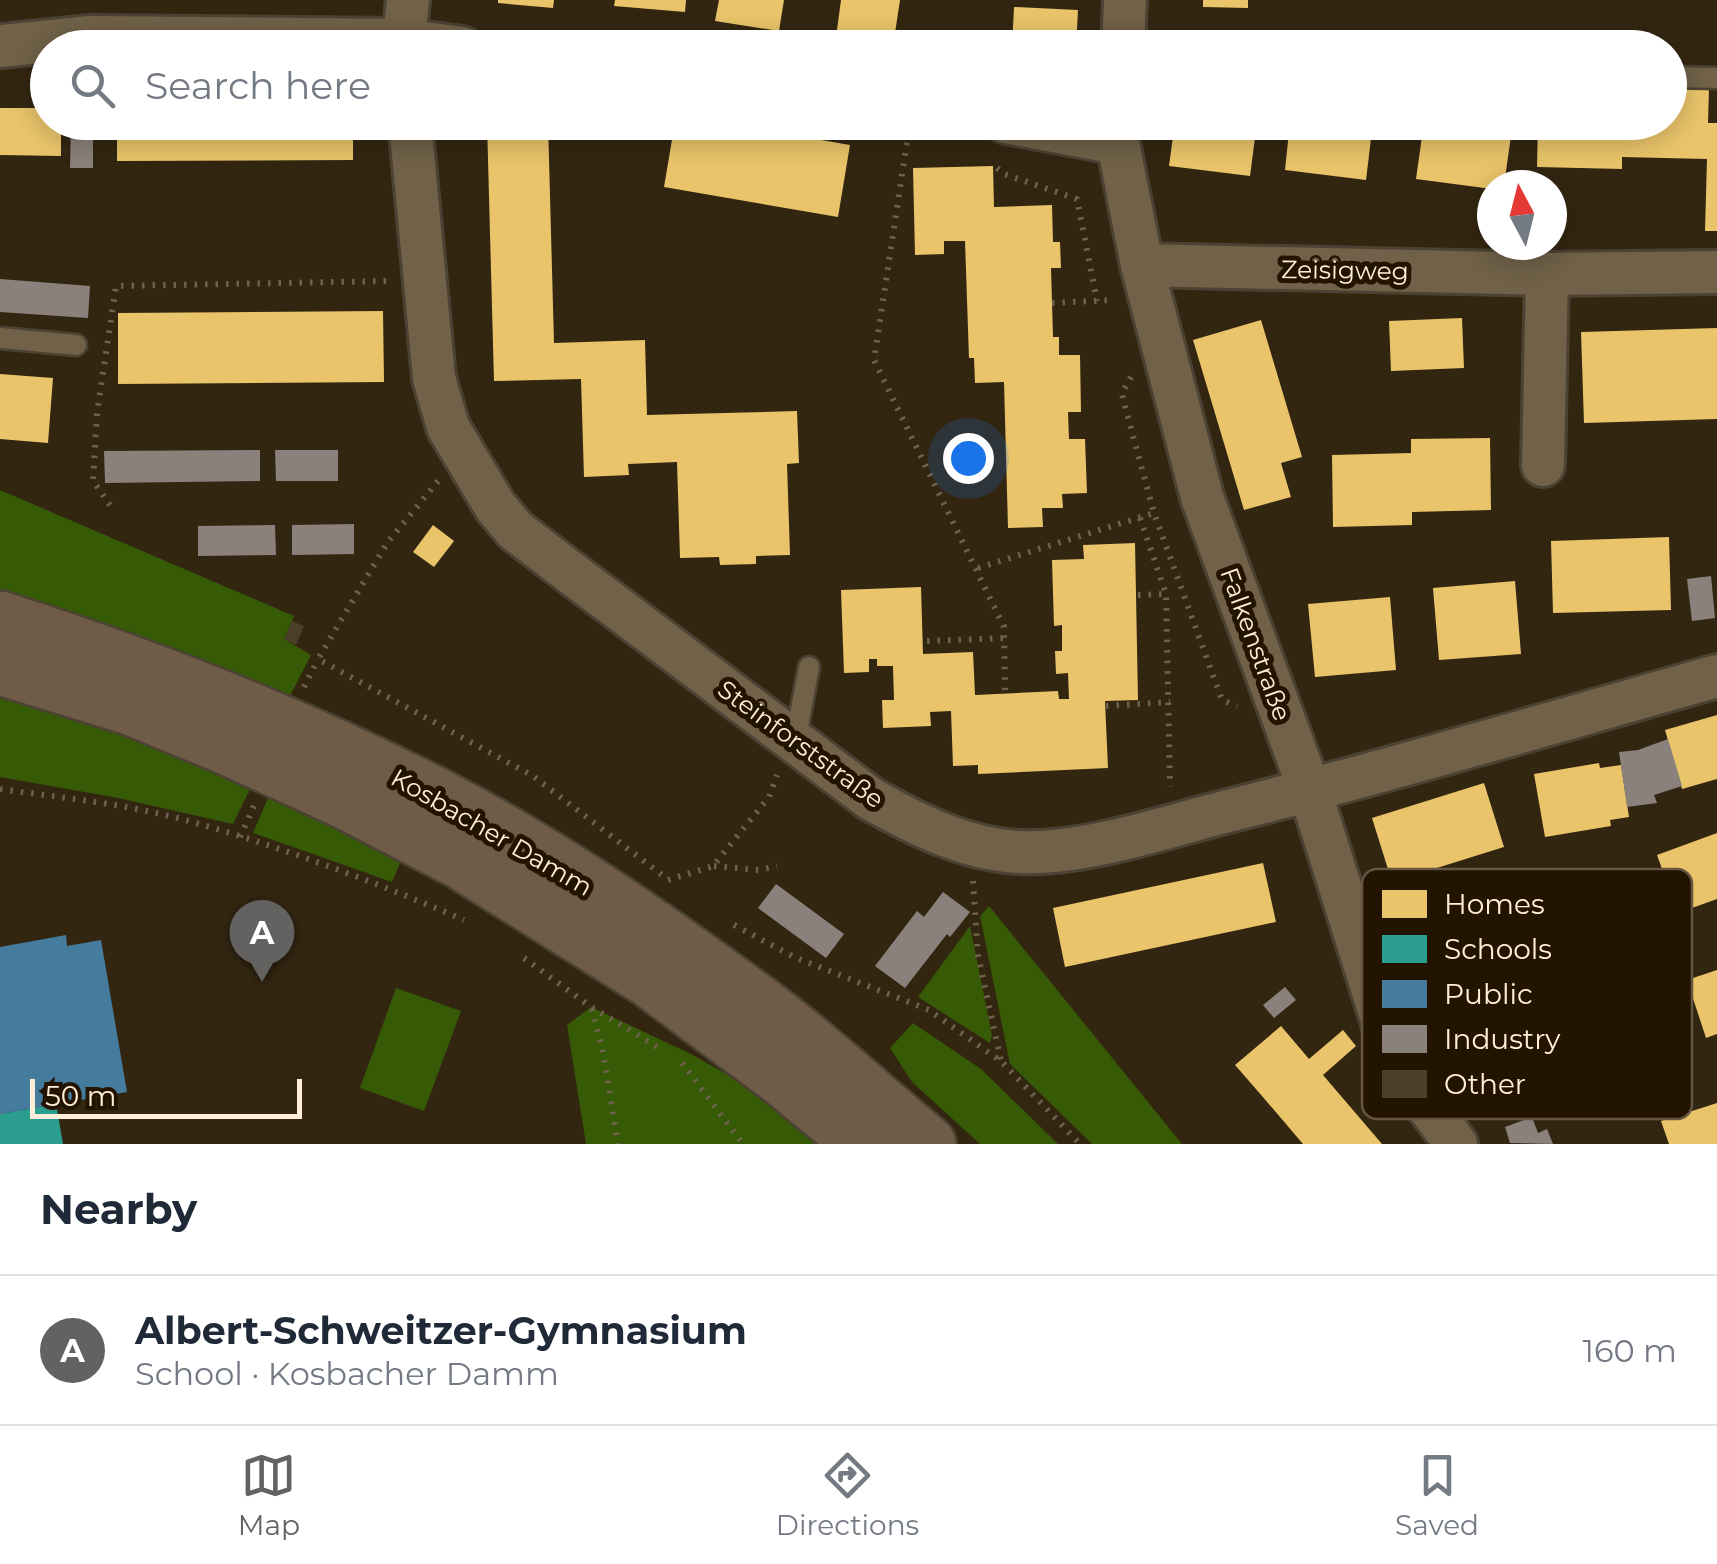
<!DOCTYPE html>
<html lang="en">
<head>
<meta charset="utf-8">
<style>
  body { margin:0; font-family:Montserrat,sans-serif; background:#f2f2f3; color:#1f2937 }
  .compass { position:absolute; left:1477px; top:170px; width:90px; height:90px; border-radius:50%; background:#fff; box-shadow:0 5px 25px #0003; rotate:353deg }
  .scale { position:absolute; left:30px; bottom:25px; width:272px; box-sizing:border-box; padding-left:10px; border:5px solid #feeeda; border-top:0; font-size:28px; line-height:35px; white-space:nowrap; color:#feeeda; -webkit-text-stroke:8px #231401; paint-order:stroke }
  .you { position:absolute; left:968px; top:458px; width:35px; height:35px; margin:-25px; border:8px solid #fff; border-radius:50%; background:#1a73e8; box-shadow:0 0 0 15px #1a73e833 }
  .badge { display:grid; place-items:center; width:65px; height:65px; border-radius:50%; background:#636261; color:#fff; font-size:32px; font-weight:700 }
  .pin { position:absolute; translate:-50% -82px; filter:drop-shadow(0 2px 5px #0008) }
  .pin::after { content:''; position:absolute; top:52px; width:35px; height:30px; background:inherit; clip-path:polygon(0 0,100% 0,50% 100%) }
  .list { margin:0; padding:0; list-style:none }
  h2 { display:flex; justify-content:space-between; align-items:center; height:130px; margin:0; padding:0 40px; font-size:42px }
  h2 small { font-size:32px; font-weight:400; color:#747a83 }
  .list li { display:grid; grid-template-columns:65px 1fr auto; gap:30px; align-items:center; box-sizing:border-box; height:150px; padding:0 40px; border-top:2px solid #e0e1e3 }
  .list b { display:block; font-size:38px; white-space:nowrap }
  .list p { margin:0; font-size:32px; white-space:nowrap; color:#747a83 }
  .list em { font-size:32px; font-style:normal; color:#747a83 }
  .icon { flex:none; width:55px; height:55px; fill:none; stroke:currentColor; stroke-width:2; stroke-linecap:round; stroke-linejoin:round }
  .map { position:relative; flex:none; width:1717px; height:1144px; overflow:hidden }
  .search { position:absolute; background:#fff; box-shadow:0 5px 25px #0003; left:30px; right:30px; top:30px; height:110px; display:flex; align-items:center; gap:25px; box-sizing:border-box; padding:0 35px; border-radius:55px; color:#747a83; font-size:38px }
  .sheet { height:280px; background:#fff }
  nav { display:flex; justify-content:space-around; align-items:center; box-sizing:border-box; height:140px; border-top:2px solid #e0e1e3; background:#fff; font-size:28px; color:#747a83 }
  nav a { display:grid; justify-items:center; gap:5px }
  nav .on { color:#636261 }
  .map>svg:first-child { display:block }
</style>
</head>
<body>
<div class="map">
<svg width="1717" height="1144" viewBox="0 0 1717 1144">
  <rect width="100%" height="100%" fill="#332611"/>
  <g fill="#365a05">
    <path d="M0,490L294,616L284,639L311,655L290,696L161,647L0,597Z"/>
    <path d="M0,693L176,754L251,787L233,824L118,798L0,777Z"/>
    <path d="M270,793L403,856L392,882L253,833Z"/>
    <path d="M989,906L1182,1144H1092L1010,1064L980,916Z"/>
    <path d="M970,926L992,1035L990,1043L918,997Z"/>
    <path d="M396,988L461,1011L424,1111L360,1088Z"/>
    <path d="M591,1007L691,1054L772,1100L830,1144H586L567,1025Z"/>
    <path d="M913,1023L981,1069L1058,1144H980L912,1082L890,1048Z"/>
  </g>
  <g fill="#e9c46a">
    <path d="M498,0H554L553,8L498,3Z"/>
    <path d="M615,0H686L685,12L614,6Z"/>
    <path d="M719,0H784L779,31L715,21Z"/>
    <path d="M841,0H900L893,46L836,37Z"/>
    <path d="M1203,0H1248V8L1203,7Z"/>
    <path d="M1014,7L1078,10L1076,48H1012Z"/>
    <path d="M1670,87L1709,88L1708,123H1717V231H1705L1707,159L1622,157V169L1537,167L1538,122H1670Z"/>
    <path d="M0,108H48V122H61V156L0,155Z"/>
    <path d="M117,122H353V160L117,161Z"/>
    <path d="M487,122H548L554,343L645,340L647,415L797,411L799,463L787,464L790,555L756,556V564L720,565L719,557L680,558L677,462L628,464L629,475L584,477L581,379L494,381Z"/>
    <path d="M675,122H718L850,145L838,217L664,187Z"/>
    <path d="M1175,122H1257L1250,176L1169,166Z"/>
    <path d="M1290,122H1373L1366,180L1285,170Z"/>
    <path d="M1424,122H1513L1504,185H1492V189L1416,179Z"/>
    <path d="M993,166L994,207L1052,205L1053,242H1060L1061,268H1051L1053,337H1059V355H1080L1081,412H1068L1069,439H1085L1087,493L1062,494L1063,508H1042L1043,527L1008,528L1004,382L975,383L974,358H969L965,241H944V254L915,255L913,168Z"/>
    <path d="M383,311L384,382L118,384V313Z"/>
    <path d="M1462,318L1464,368L1391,371L1389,321Z"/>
    <path d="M1261,320L1302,457L1281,463L1291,497L1244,510L1193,340Z"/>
    <path d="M1717,328V419L1584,423L1581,332Z"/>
    <path d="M0,374L53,378L48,443L0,439Z"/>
    <path d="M1490,438L1491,510L1412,512V525L1333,527L1332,455L1411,453V439Z"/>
    <path d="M433,525L454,541L434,567L413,552Z"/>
    <path d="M1669,537L1671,610L1553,613L1551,541Z"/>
    <path d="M1135,543L1138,700L1105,701L1108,768L978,774V765L953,766L951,711L930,712L931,726L883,728L882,700H894L893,666H877V659H869V672L844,673L841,590L921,587L923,654L973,652L975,695L1058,691L1059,699H1069L1068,673L1056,674L1055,651H1062V625L1054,626L1052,560L1084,559L1083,545Z"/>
    <path d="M1515,581L1521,654L1439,660L1433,588Z"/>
    <path d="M1390,597L1396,670L1315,677L1308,604Z"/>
    <path d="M1717,715V779L1682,789L1665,730Z"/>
    <path d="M1599,763L1600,768L1621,765L1629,817L1610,820L1611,826L1545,837L1534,774Z"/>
    <path d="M1484,783L1504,847L1392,882L1372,818Z"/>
    <path d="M1717,833V899L1678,913L1657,855Z"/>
    <path d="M1263,863L1276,922L1065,967L1053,908Z"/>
    <path d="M1717,970V1034L1706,1038L1687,980Z"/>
    <path d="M1281,1026L1309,1059L1343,1030L1356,1046L1323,1075L1382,1144H1303L1262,1096L1235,1065Z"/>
    <path d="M1717,1103V1144H1669L1661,1121Z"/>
  </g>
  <path fill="#2a9d8f" d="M56,1104L63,1144H0V1114Z"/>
  <path fill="#457b9d" d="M66,935L67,946L101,940L127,1092L0,1114V947Z"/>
  <g fill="#8a817c">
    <path d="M71,122H93V168H70Z"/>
    <path d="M0,279L90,286L88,318L0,312Z"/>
    <path d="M260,450V481L105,483L104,451Z"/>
    <path d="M275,450H338V481H276Z"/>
    <path d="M354,524V554L292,555V525Z"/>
    <path d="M275,525L276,555L198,556V526Z"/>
    <path d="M1711,576L1715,618L1692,621L1687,579Z"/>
    <path d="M1668,739L1682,786L1654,795L1657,803L1627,807L1619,752L1638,750Z"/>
    <path d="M776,884L844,934L826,958L758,908Z"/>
    <path d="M943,892L970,912L950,937L947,934L905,988L875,966L917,911L924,917Z"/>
    <path d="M1285,987L1296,1000L1274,1018L1263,1005Z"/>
    <path d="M1532,1117L1538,1133L1547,1129L1553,1144L1510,1143L1505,1127Z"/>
  </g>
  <path fill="#4a402a" d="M292,621L304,626L296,645L284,639Z"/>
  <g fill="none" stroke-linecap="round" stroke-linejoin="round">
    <defs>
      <g id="lane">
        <path d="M1670,77L1717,78"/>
        <path d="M0,338L76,345"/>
        <path d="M795,742L809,667"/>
      </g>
      <g id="street">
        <path d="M0,46L91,37L402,40L462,48"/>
        <path d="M403,48L408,0"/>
        <path d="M1123,48L1125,0"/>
        <path d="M410,122L434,378L448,427L495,506L515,530L558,563L871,799C917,825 967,850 1020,852C1083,855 1165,827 1228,811C1392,770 1554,722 1717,676"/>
        <path d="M1006,122L1118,143"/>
        <path d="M1119,122L1118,143L1142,265L1202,497L1310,791L1383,1023L1418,1093L1456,1144"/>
        <path d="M1142,265L1547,274L1717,272"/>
        <path d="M1543,465L1547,274"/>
      </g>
      <g id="secondary">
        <path d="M0,619C150,667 294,723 435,795C546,852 652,925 753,999C815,1044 869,1095 928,1144"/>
        <path d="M0,667L130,707L225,746L345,801L459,860L649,979L779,1076L862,1144"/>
      </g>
    </defs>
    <use href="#lane" stroke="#4b4233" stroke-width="25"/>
    <use href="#street" stroke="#4b4233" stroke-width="48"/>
    <use href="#secondary" stroke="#4b4233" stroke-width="60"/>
    <g stroke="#6e624d" stroke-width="6" stroke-dasharray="2.5 8" stroke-linecap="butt">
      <path d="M910,122L874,360L1004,627L1005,690"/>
      <path d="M997,168L1004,174L1077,199L1097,301"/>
      <path d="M1052,303L1114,300"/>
      <path d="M1131,377L1122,393L1123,399L1154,513L1222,700L1237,706"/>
      <path d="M438,481L387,543L318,659L533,776L662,875"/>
      <path d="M110,505L93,481L97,413L116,286L389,281"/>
      <path d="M1140,518L1166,594L1170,787"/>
      <path d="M978,568L1154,513"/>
      <path d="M1138,595L1166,594"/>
      <path d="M927,641L1005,638"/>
      <path d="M304,687L318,659"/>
      <path d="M1106,706L1170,702"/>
      <path d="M0,789C63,798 127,804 189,821C282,847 375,882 464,920"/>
      <path d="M240,837L254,806"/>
      <path d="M714,866L759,870L777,866"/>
      <path d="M668,880L713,866L769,797L777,775"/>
      <path d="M973,881L978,955L1001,1061"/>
      <path d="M734,925L794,957L929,1010L1002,1062L1080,1144"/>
      <path d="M524,958L591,1007L664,1051"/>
      <path d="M1416,1006L1609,959"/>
      <path d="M592,1009L603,1052L618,1144"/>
      <path d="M682,1063L743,1144"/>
    </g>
    <use href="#lane" stroke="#706148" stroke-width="20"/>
    <use href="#street" stroke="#706148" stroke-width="42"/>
    <use href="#secondary" stroke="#6e5c47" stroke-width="55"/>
  </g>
  <g text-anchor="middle" stroke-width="10" stroke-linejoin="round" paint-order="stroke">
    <g font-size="25" fill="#feeeda" stroke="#231401">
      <text transform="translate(1345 270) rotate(1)" y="9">Zeisigweg</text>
      <text transform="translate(1256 644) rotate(70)" y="9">Falkenstraße</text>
      <text transform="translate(801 744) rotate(36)" y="9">Steinforststraße</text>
      <text transform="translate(492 832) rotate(30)" y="9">Kosbacher Damm</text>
    </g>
  </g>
  <rect x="1362" y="869" width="330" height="250" rx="15" fill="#231401" stroke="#655542" stroke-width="2.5"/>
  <rect x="1382" y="890" width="45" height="28" fill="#e9c46a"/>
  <rect x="1382" y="935" width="45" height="28" fill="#2a9d8f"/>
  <rect x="1382" y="980" width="45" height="28" fill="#457b9d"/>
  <rect x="1382" y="1025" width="45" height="28" fill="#8a817c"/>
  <rect x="1382" y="1070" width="45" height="28" fill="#4a402a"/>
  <g font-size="28" fill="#feeeda">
    <text x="1444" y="914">Homes</text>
    <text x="1444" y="959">Schools</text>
    <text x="1444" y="1004">Public</text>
    <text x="1444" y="1049">Industry</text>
    <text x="1444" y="1094">Other</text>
  </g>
</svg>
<svg class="compass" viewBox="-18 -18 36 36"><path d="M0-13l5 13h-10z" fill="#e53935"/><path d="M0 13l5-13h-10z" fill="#747a83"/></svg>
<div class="scale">50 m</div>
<div class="you"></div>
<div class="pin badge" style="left:262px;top:982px">A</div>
<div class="search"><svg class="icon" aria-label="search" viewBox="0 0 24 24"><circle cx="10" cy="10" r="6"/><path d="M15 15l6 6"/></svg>Search here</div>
</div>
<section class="sheet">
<h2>Nearby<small></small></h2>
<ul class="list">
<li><span class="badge">A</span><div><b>Albert-Schweitzer-Gymnasium</b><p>School · Kosbacher Damm</p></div><em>160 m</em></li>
</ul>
</section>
<nav>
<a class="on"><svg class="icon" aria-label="map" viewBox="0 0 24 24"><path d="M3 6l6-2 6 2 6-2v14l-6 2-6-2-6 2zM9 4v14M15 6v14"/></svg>Map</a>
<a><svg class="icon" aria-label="directions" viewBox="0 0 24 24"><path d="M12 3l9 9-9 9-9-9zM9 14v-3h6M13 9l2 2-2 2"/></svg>Directions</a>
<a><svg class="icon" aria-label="saved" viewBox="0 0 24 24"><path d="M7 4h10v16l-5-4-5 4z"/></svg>Saved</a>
</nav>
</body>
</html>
